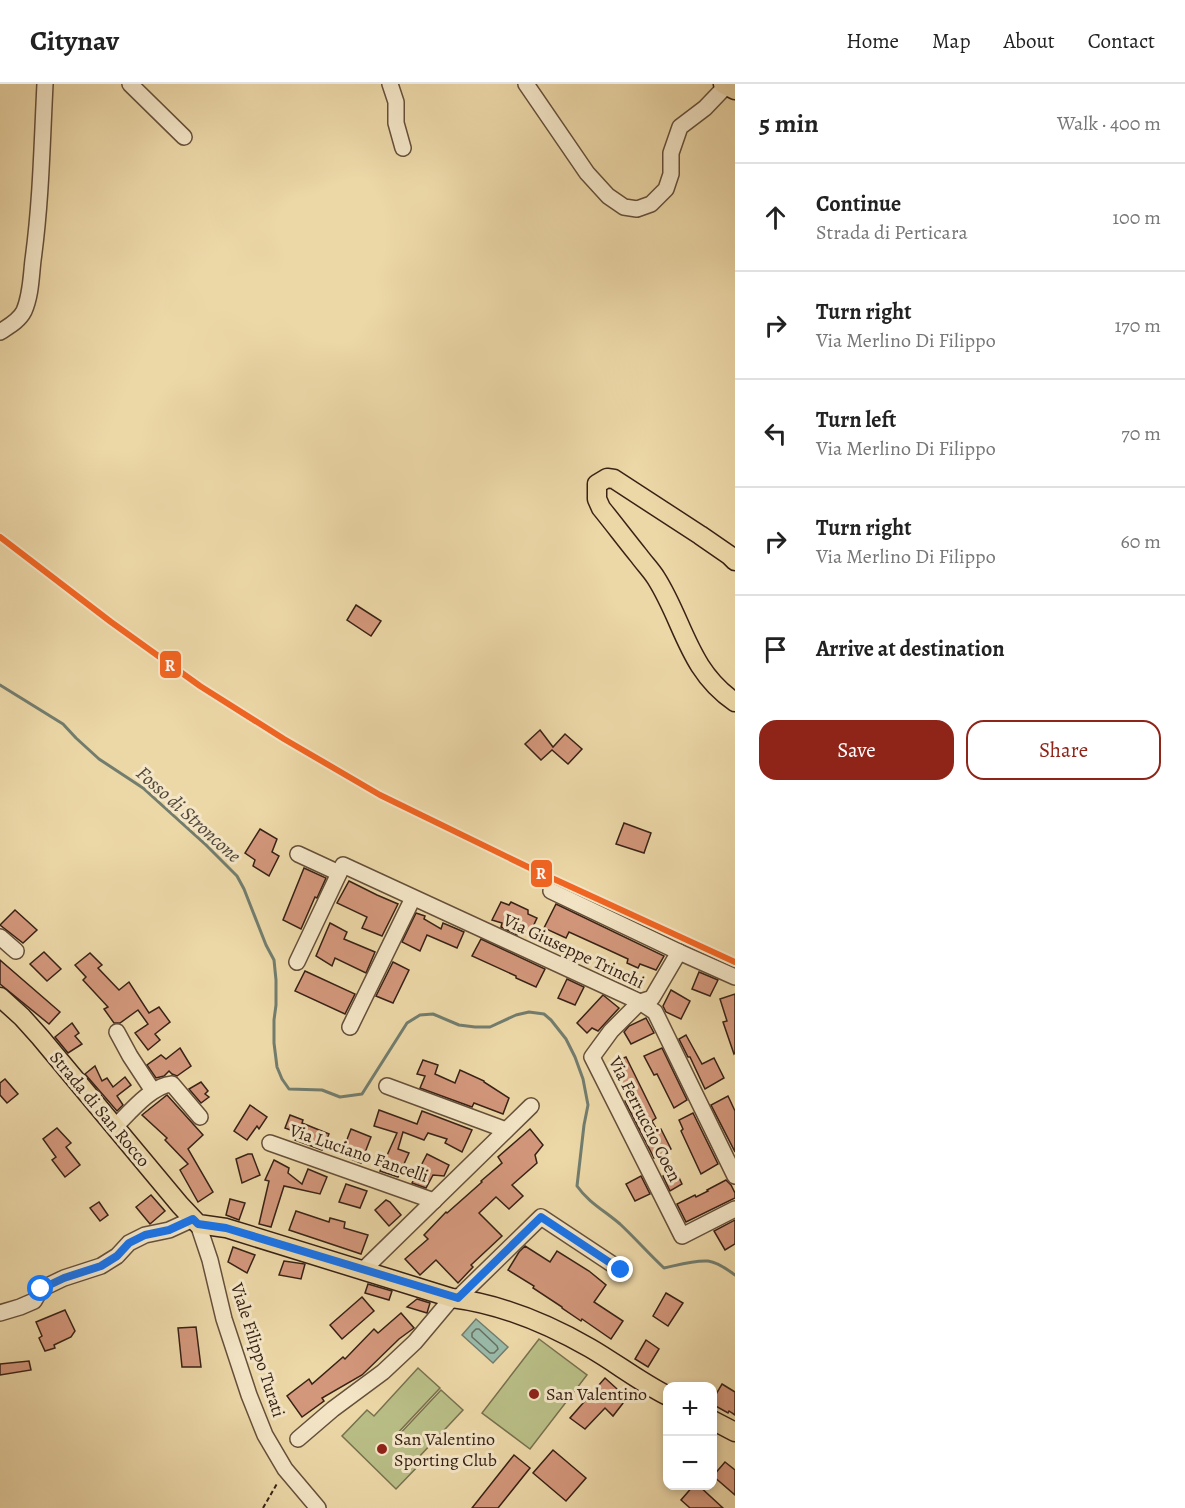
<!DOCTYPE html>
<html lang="en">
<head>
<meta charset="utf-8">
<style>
  body { margin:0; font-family:Alegreya,serif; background:#f6f6f6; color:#222 }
  .controls { position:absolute; right:18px; bottom:18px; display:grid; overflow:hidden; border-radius:12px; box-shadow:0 3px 9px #0003 }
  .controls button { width:54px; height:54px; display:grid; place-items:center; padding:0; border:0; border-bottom:2px solid #e0e0e0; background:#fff; color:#222; font:30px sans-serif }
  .stop { position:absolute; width:18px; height:18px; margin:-14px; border:4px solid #1a73e8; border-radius:50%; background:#fff }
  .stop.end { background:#1a73e8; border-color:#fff; box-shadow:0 2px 6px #0008 }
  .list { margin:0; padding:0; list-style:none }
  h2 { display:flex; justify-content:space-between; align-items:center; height:78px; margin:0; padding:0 24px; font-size:26px }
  h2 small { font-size:20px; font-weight:400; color:#767676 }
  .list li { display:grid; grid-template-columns:39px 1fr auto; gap:18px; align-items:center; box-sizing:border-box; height:108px; padding:0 24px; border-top:2px solid #e0e0e0 }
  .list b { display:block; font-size:22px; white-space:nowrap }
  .list p { margin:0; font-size:20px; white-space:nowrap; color:#767676 }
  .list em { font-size:20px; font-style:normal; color:#767676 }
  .actions { display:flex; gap:12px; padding:18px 24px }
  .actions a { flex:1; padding:14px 0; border:2px solid #8f2418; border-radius:18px; text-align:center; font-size:21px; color:#8f2418 }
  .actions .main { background:#8f2418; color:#fff }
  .icon { flex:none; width:33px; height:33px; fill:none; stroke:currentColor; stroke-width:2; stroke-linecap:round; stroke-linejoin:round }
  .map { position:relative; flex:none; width:735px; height:1424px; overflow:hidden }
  header { display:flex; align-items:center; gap:36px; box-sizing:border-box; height:84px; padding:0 30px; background:#fff; border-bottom:2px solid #e0e0e0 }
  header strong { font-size:28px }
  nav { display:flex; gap:33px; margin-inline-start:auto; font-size:21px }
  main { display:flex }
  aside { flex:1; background:#fff }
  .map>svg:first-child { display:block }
</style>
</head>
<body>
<header>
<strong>Citynav</strong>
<nav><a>Home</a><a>Map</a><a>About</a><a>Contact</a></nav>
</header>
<main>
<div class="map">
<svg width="735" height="1424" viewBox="0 0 735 1424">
  <rect width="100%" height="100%" fill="#ecd7a7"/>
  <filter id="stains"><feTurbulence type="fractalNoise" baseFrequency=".00333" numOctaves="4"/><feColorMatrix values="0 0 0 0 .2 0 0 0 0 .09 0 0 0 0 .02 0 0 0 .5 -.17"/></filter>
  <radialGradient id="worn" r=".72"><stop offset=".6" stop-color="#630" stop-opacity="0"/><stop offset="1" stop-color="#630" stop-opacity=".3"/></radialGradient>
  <g fill="#b9be86" stroke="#78704e" stroke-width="1.5">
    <path d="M539,1255L587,1291L530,1365L482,1329Z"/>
    <path d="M418,1284L440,1304L395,1352L396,1354L441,1306L463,1326L418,1374L422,1378L396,1405L342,1352L367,1326L374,1332Z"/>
  </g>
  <path fill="#99baa9" stroke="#727d6e" stroke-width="1.5" d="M476,1235L508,1263L493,1279L462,1251Z"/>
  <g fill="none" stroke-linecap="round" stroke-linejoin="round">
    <path stroke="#686e60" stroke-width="1.5" d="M476,1245H479L497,1262L498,1265L494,1269H490L472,1253V1249Z"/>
    <path stroke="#727d6e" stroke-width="3" d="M0,601L63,640L76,654L99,675L143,704L206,761L237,792L244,805L266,861L274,876L276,896V921L274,936V959L277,983L282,995L289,1005L322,1006L340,1013L362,1010L407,939L420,931L433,930L459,941L475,943H490L516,931L529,928L544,930L551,936L566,955L575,973L583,995L588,1021L584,1041L577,1102C588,1118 605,1127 620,1140C635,1154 649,1170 664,1184C678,1181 694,1176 708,1177C718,1178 728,1186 735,1191"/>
  </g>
  <g fill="#d3977b" stroke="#382216" stroke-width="1.5">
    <path d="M356,521L381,537L371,552L347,536Z"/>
    <path d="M540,646L553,663L565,650L582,665L568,680L552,666L541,676L525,660Z"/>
    <path d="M624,739L651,749L644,769L616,760Z"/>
    <path d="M260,745L277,755L272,768L279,772L269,792L253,782L255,776L245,769Z"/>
    <path d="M304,784L326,794L317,814L315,813L301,845L283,836Z"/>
    <path d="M349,797L377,811L398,820L382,852L362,844L367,833L337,819Z"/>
    <path d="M501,818L509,821L511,818L528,826V830L537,834L529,851L520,847L517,851L501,843L502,839L492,836Z"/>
    <path d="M556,820L664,872L656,886L640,880L638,884L627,879L628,875L602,863L569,848L566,854L544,844Z"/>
    <path d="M15,826L37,846L23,859L0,841Z"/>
    <path d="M416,829L425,832L424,835L441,845L443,839L464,848L457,864L427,851L420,867L402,858Z"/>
    <path d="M330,839L347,848L344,855L375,868L366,889L335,874L332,882L316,872Z"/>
    <path d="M481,855L545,885L536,903L516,894V892L472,872Z"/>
    <path d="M44,868L61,885L47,897L30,880Z"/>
    <path d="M90,869L102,881L98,884L119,906L129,898L149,929L159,923L170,938L155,950L160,956L148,966L135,949L148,940L138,926L120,939H114L104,925L108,923L83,896L86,893L75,881Z"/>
    <path d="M0,876L60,928L49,940L0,900Z"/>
    <path d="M393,878L409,886L393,919L376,912Z"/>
    <path d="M305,887L355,910L345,930L295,907Z"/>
    <path d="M699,888L718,896L710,912L692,905Z"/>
    <path d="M567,895L584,903L575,921L558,914Z"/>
    <path d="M671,906L690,917L681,935L666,928L663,922Z"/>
    <path d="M735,910V969L734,970L723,938L727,937L720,915Z"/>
    <path d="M603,911L619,924L598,947L592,944L587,949L577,939Z"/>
    <path d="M646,934L654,949L631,960L624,948L629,942Z"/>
    <path d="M72,939L79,949L75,952L82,960L68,969L55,953Z"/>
    <path d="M686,951L702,980L714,974L724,994L705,1005L690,973H688L679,955Z"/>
    <path d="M180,964L191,982L177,992L172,990L169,987L164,992L156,994L147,981L161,971L166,975Z"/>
    <path d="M662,964L687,1016L674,1024L657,990L654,991L644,972Z"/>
    <path d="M626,973L656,1034L652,1037L657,1046L661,1045L671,1065L654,1074L625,1017L629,1015L612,979Z"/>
    <path d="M423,976L438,981L435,990L455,999L460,986L484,997V998L509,1014L503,1030L474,1019L472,1023L420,1004L425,992L417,990Z"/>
    <path d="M95,982L102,997L107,994L113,1003L125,993L131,1001L117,1012L123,1021L117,1027L85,990Z"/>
    <path d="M5,995L18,1010L7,1019L0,1011V999Z"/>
    <path d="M201,998L208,1007L205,1010L209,1013L201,1019L189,1005Z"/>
    <path d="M167,1011L203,1051L188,1065L213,1108L198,1118L180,1086L188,1080L165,1056L167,1054L142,1031Z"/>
    <path d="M728,1012L735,1027V1068L711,1021Z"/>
    <path d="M250,1021L267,1033L259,1045L257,1042L247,1056L234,1047Z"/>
    <path d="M379,1026L417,1040L422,1027L472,1046L462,1068L445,1059L447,1055L428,1049L424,1056L403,1048L398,1065L409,1069L398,1093L380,1087L397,1049L374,1042Z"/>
    <path d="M693,1029L718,1080L701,1090L681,1047L683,1045L679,1036Z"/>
    <path d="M290,1031L303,1036L302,1039L329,1050L322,1066L295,1056L296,1048L285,1044Z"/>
    <path d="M57,1044L71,1059L66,1063L80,1081L65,1093L52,1076L56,1073L43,1055Z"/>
    <path d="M351,1045L371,1053L361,1079L341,1071Z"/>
    <path d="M530,1045L543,1061L535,1071L537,1079L512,1101L523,1112L509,1125L496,1113L479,1129L502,1152L471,1181L473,1183L458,1199L436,1176L420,1191L405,1175L428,1155L424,1151L446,1128L447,1129L482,1098L481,1097L502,1079L498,1073Z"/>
    <path d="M248,1070H252L260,1091L242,1099L236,1075Z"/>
    <path d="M427,1070L449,1081L444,1092L433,1091L426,1104L412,1099Z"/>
    <path d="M274,1076L289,1084L288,1089L302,1100L308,1085L327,1093L320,1110L284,1102L271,1143L259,1140L269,1097L265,1096Z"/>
    <path d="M675,1085L682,1100L670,1107L663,1092Z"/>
    <path d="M641,1092L650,1110L635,1117L626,1100Z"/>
    <path d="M726,1096L731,1101L735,1109V1114L686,1138L677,1120L695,1111L696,1113L708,1107L707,1106Z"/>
    <path d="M346,1100L367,1107L360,1124L339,1118Z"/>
    <path d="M151,1111L165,1127L150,1140L136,1123Z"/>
    <path d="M230,1115L245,1119L239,1136L226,1131Z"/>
    <path d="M386,1116L390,1118L401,1131L389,1142L375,1126Z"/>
    <path d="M99,1118L108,1131L100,1137L90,1124Z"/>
    <path d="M296,1127L329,1138L330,1134L345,1138L344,1144L368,1151L361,1170L289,1146Z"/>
    <path d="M735,1136V1160L725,1166L714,1147Z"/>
    <path d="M525,1162L550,1178L557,1167L589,1187L606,1201L594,1218L623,1237L611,1255L582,1235L581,1237L562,1224V1223L533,1204L534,1202L508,1186L519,1168Z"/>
    <path d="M233,1163L255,1171L247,1189L228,1178Z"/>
    <path d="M284,1177L305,1180L301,1195L279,1191Z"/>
    <path d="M368,1200L392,1207L389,1216L365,1209Z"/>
    <path d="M666,1209L683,1219L668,1242L653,1232Z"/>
    <path d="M362,1213L374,1227L342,1255L330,1241Z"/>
    <path d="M417,1215L430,1219L427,1229L407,1223Z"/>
    <path d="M65,1226L75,1247L71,1253L54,1261L55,1264L45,1267L39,1254L42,1252L36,1238Z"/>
    <path d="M401,1229L414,1244L399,1255L362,1291L322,1314L324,1317L302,1333L287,1312L309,1295L312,1300L343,1273L345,1275L374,1245L378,1249Z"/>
    <path d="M196,1243L201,1283H182L178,1244Z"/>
    <path d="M646,1256L659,1265L648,1283L635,1275Z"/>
    <path d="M29,1277L31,1286L0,1291V1280Z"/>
    <path d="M605,1294L627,1314L613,1332L605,1324L585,1345L570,1334Z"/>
    <path d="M722,1300L735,1308V1331L729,1327L728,1329L712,1320V1317Z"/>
    <path d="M553,1366L586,1394L566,1417L533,1389Z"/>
    <path d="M514,1371L530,1384L498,1424H472Z"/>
    <path d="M725,1378L735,1386V1411L713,1392Z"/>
    <path d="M694,1401H698L723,1424H690L681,1416Z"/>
  </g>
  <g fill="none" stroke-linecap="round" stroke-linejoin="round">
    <defs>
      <g id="minor">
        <path d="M130,0L184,53"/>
        <path d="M390,0L396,18V39L403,64"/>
        <path d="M526,0L587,89L608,112L624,123L637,125L651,120L666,105L671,90V69L680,43L705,24L726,2"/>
        <path d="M0,248C9,242 19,237 24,227C31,211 31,193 33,176C41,118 42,59 45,0"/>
        <path d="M298,770L339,789"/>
        <path d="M551,807L679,868L735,893"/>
        <path d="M0,853L16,867"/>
        <path d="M679,868L652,914L640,918L611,947L592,973L682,1152L735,1125"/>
        <path d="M297,878L343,781L640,918L655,928L735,1092"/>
        <path d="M350,943L413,814"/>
        <path d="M117,948L130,972L153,1007"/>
        <path d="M387,1002L506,1046"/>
        <path d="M115,1043C129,1029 152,1001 172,1000L200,1033"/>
        <path d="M270,1059L434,1117"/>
        <path d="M198,1140L210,1176L224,1235L249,1311L265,1351L285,1385L318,1424"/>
        <path d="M363,1186L531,1022"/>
        <path d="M458,1214L541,1133L621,1186"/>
        <path d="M0,1229L20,1223L34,1217L41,1205L64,1194L101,1182L117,1172L129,1159L145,1151L169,1146L193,1135"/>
        <path d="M298,1355L333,1325L383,1288L415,1258L452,1214"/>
      </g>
      <g id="major">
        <path d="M723,0L735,6"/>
        <path d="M735,477L729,471L700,451L614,395L607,394L597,400V415L601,424C614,440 626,456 639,472C644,479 651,486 656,494C684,538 688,586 735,618"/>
        <path d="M0,913L22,933L40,953L180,1121L198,1140L226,1144L452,1214C500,1220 548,1240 590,1264C616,1279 640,1298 668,1312"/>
        <path d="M712,1336L735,1348"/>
      </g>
    </defs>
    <use href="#minor" stroke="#654f3a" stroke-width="18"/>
    <use href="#major" stroke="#382216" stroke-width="21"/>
    <path stroke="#382216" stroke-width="2" stroke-dasharray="4.5 3" stroke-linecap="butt" d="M263,1424L278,1398"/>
    <use href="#minor" stroke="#f3e5c6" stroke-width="15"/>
    <use href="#major" stroke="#ecd7a7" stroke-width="18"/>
    <defs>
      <path id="rail-1" d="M0,453L111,538L200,602L284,655L380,711L530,784L735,878"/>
    </defs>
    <use href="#rail-1" stroke="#f3e5c6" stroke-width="10"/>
    <use href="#rail-1" stroke="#f26522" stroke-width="6"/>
  </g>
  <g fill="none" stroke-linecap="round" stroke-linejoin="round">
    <path stroke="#1a73e8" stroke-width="8" d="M41,1205L64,1194L101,1182L117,1172L129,1159L145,1151L169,1146L193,1135L198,1140L226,1144L458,1214L541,1133L621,1186"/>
  </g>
  <g fill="#8f2418" stroke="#f3e5c6" stroke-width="2">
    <circle cx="534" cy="1310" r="6"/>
    <circle cx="382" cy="1365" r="6"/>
  </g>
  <g text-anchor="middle" stroke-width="6" stroke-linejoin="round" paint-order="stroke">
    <g font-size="18" fill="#382216" stroke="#f3e5c6">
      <text transform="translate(574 867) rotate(25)" y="6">Via Giuseppe Trinchi</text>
      <text transform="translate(100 1025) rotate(50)" y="6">Strada di San Rocco</text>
      <text transform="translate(645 1035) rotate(63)" y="6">Via Ferruccio Coen</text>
      <text transform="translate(359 1069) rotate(19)" y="6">Via Luciano Fancelli</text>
      <text transform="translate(258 1266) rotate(72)" y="6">Viale Filippo Turati</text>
    </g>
    <g font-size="18" fill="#382216" stroke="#f3e5c6" text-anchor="start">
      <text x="546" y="1316">San Valentino</text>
      <text x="394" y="1361">San Valentino<tspan x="394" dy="21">Sporting Club</tspan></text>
    </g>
    <g font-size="20" font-style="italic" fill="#50483b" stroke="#f3e5c6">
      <text transform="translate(189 730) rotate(42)" y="7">Fosso di Stroncone</text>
    </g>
  </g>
  <g stroke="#f3e5c6" stroke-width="2">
    <rect x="159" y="566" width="23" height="29" rx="6" fill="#f26522"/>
    <rect x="530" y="775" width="23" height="29" rx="6" fill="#f26522"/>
  </g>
  <g font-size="16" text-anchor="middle" font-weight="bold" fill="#fff">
    <text x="170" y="587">R</text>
    <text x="541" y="795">R</text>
  </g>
  <rect width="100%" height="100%" filter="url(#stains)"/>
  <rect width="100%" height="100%" fill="url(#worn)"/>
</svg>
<div class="controls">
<button>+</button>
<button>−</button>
</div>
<div class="stop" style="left:41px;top:1205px"></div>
<div class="stop end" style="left:621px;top:1186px"></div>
</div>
<aside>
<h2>5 min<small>Walk · 400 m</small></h2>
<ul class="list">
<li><svg class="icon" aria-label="ahead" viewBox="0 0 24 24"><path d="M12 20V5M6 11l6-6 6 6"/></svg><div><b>Continue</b><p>Strada di Perticara</p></div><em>100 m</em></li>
<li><svg class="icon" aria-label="right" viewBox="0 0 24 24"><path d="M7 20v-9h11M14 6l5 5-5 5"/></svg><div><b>Turn right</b><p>Via Merlino Di Filippo</p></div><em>170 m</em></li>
<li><svg class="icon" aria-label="left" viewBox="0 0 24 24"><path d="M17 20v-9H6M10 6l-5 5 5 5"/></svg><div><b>Turn left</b><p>Via Merlino Di Filippo</p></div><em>70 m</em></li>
<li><svg class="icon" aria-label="right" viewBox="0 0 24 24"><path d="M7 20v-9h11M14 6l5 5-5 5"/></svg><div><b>Turn right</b><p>Via Merlino Di Filippo</p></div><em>60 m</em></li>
<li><svg class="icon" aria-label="arrive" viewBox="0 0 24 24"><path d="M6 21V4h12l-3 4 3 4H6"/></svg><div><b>Arrive at destination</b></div></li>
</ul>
<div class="actions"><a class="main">Save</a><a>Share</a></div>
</aside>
</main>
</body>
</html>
